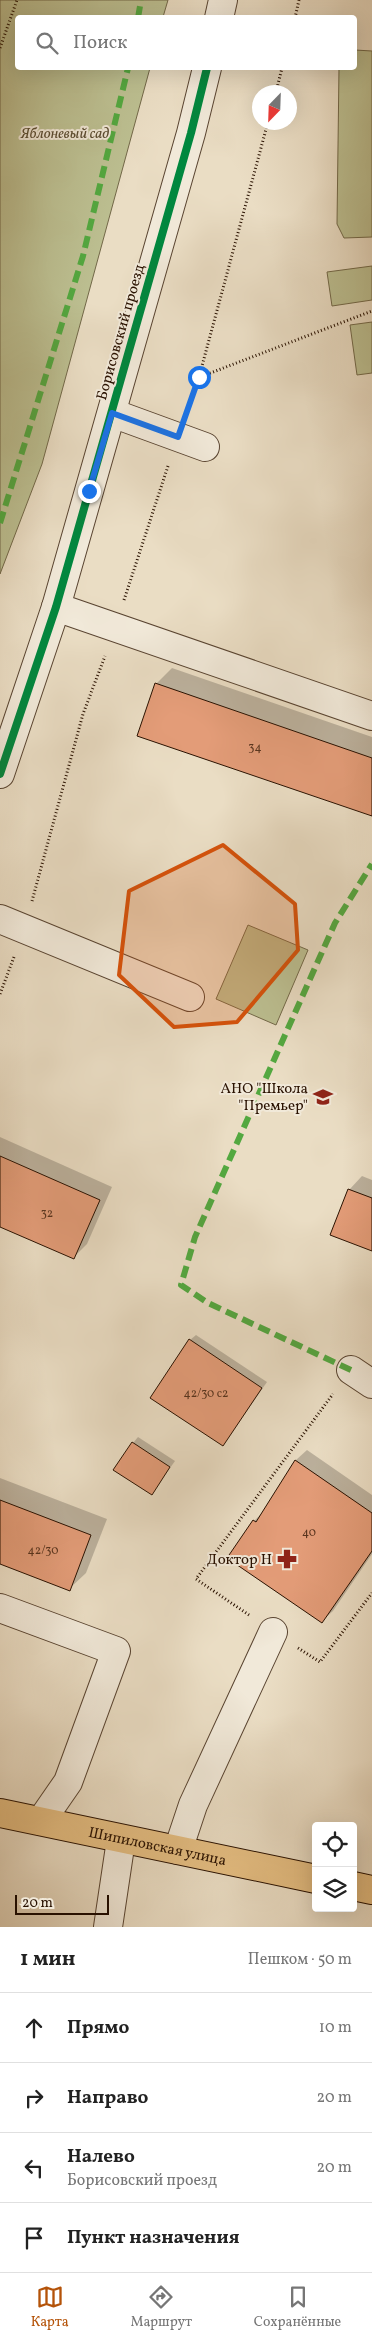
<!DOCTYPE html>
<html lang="ru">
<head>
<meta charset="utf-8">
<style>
  body { margin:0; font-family:Vollkorn,serif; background:#f2f2f2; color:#222 }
  .controls { position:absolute; right:15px; bottom:15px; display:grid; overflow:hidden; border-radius:5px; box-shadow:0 5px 20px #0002 }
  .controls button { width:45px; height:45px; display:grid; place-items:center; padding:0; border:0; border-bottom:1px solid #e0e0e0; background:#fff; color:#222; font:25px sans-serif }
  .compass { position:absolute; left:252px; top:85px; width:45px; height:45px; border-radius:50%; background:#fff; box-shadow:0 5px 20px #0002; rotate:203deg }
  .scale { position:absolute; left:15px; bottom:12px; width:94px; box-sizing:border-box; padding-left:5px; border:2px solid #291100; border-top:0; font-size:14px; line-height:18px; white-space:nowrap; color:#291100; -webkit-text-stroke:4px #f1e9d9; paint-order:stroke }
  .stop { position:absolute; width:15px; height:15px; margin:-11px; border:4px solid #1a73e8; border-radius:50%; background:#fff }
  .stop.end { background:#1a73e8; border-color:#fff; box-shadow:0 1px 5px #0008 }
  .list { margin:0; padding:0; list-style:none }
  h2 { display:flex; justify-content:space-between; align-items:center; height:65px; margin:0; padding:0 20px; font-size:21px }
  h2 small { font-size:16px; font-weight:400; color:#767676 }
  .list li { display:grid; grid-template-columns:32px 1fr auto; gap:15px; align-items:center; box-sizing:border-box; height:70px; padding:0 20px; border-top:1px solid #e0e0e0 }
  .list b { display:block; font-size:19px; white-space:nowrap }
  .list p { margin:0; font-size:16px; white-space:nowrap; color:#767676 }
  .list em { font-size:16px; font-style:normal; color:#767676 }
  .icon { flex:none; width:28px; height:28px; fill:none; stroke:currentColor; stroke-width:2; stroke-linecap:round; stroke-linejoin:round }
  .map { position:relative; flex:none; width:372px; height:1927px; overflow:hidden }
  .search { position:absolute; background:#fff; box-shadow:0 5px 20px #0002; left:15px; right:15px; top:15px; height:55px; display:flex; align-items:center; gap:12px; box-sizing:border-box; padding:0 18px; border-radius:5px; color:#767676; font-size:19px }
  .sheet { height:345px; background:#fff }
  nav { display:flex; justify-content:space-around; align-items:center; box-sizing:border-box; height:70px; border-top:1px solid #e0e0e0; background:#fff; font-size:14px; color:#767676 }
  nav a { display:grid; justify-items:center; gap:2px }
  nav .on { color:#b45309 }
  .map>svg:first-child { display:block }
</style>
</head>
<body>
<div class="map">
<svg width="372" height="1927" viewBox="0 0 372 1927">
  <rect width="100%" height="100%" fill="#eaddc4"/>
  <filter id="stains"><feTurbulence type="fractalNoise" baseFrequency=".004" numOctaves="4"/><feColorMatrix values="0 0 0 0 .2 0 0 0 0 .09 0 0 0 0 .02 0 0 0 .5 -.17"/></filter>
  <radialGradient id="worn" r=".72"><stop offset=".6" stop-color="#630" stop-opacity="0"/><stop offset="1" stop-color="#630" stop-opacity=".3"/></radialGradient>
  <g fill="#bcbf91" stroke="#726848">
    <path d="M0,0H168L163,17L18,18V68H150L42,464L0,574Z"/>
    <path d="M355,50L372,51V237L344,238L337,224L339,68H354Z"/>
    <path d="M372,266V300L332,306L327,272Z"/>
    <path d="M372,322V373L357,375L350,325Z"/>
    <path d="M248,925L308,950L276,1025L216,999Z"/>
  </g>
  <g fill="#0003">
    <path d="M172,668L372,737V812L156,684Z"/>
    <path d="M0,1137L112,1187L87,1244L73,1258L0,1225Z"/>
    <path d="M362,1176L372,1180V1249L349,1190Z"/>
    <path d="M196,1335L267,1382L223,1445L190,1340Z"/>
    <path d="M138,1437L175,1461L152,1493L133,1443Z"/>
    <path d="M307,1450L372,1495V1554L333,1611L322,1621L254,1521L264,1511L296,1460Z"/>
    <path d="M0,1478L107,1519L86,1573L69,1589L0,1562Z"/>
  </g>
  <g fill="#e39c78" stroke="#291100">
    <path d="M155,683L372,758V816L137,736Z"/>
    <path d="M0,1156L100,1200L74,1259L0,1227Z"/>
    <path d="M348,1189L372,1198V1251L330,1235Z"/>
    <path d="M189,1339L262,1388L223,1446L150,1398Z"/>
    <path d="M132,1442L170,1467L152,1495L113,1470Z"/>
    <path d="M295,1460L372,1513V1551L322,1623L227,1558L253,1520L256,1522Z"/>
    <path d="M0,1500L91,1535L70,1591L0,1564Z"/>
  </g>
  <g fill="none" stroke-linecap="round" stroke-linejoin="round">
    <defs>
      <g id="minor">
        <path d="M219,18L223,0"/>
        <path d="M112,413L205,447"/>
        <path d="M56,607L372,716"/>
        <path d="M0,774L56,607L191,133L207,68"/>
        <path d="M0,919L190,997"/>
        <path d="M351,1370L372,1384"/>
        <path d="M0,1608L116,1651L68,1782L41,1821"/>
        <path d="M178,1850L193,1805L273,1632"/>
        <path d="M108,1927L121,1840"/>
      </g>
      <g id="major">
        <path id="s1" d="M0,1813L316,1879"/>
        <path d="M353,1886L372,1890"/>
      </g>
    </defs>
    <use href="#minor" stroke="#594431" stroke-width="30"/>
    <use href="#major" stroke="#291100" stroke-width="30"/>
    <g stroke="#291100" stroke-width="3" stroke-dasharray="1 2.5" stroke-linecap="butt">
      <path d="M295,18L299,0"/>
      <path d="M0,48L17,0"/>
      <path d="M276,92L282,68"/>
      <path d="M200,377L372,311"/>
      <path d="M188,408L199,377L268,122"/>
      <path d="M124,600L168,466"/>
      <path d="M32,901L83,714L105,656"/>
      <path d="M0,994L14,957"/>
      <path d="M249,1615L196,1579L333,1394"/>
      <path d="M298,1648L320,1662L372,1593"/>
    </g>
    <use href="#minor" stroke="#f1e9d9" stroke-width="28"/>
    <use href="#major" stroke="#e5be82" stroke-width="28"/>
    <g stroke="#53a840" stroke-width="6" stroke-dasharray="12 6" stroke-linecap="butt">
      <path d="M138,18L141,0"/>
      <path d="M0,523L83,256L128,68"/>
      <path d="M351,1370L208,1303L181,1285L195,1237L335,923L372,864"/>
    </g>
    <defs>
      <path id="cycleway" d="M0,774L56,607L191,133L207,68"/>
    </defs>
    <use href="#cycleway" stroke="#f1e9d9" stroke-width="11"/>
    <use href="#cycleway" stroke="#00873e" stroke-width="8"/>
  </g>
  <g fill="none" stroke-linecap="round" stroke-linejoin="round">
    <path stroke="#1a73e8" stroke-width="6" d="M89,491L112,413L178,437L199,377"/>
  </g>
  <path fill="#d5520b" fill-opacity="0.2" stroke="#d5520b" stroke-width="4" stroke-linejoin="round" d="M223,845L295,904L298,950L237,1022L174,1027L119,975L129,891Z"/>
  <defs>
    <symbol id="school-bare" viewBox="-9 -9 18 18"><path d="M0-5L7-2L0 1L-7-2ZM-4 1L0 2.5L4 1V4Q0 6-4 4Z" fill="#8f2418" stroke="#f1e9d9" stroke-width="2.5" paint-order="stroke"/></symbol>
    <symbol id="pharmacy-bare" viewBox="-9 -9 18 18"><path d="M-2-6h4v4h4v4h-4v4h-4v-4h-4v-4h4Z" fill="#8f2418" stroke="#f1e9d9" stroke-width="2.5" paint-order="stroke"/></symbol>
  </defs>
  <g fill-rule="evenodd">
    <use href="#school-bare" x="309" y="1083" width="28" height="28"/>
    <use href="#pharmacy-bare" x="273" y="1545" width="28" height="28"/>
  </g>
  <g text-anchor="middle" stroke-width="4" stroke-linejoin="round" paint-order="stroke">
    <g font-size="12" fill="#58341e">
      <text x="255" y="751">34</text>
      <text x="47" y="1217">32</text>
      <text x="206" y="1397">42/30 с2</text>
      <text x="309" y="1536">40</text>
      <text x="43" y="1554">42/30</text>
    </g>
    <g font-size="15" font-style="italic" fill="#5c4e33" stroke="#f1e9d9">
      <text x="65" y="138">Яблоневый сад</text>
    </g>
    <g font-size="15" fill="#291100" stroke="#f1e9d9">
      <text transform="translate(120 332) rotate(-74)" y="5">Борисовский проезд</text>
      <text dy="5" stroke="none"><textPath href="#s1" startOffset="161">Шипиловская улица</textPath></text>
    </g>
    <g font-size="15" fill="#291100" stroke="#f1e9d9" text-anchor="end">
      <text x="308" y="1093">АНО "Школа<tspan x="308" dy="17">"Премьер"</tspan></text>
      <text x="272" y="1564">Доктор Н</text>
    </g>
  </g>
  <rect width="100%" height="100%" filter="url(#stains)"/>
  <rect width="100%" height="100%" fill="url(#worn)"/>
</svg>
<div class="controls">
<button><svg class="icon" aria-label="locate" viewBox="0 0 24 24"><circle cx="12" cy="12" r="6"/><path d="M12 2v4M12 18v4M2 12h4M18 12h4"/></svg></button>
<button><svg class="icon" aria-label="layers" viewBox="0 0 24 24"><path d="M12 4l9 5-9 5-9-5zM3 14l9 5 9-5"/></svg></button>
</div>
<svg class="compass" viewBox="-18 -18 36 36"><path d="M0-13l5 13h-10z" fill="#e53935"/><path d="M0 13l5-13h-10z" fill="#767676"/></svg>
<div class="scale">20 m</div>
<div class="stop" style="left:199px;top:377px"></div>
<div class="stop end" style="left:89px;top:491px"></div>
<div class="search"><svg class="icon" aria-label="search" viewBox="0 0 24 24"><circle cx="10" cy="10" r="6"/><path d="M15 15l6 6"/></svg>Поиск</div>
</div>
<section class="sheet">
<h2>1 мин<small>Пешком · 50 m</small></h2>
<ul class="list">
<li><svg class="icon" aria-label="ahead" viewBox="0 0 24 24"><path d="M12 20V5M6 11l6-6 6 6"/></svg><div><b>Прямо</b></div><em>10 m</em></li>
<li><svg class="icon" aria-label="right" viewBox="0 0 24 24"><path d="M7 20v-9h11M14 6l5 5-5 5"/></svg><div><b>Направо</b></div><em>20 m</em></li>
<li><svg class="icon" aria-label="left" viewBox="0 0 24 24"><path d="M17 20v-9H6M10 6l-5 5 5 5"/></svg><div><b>Налево</b><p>Борисовский проезд</p></div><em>20 m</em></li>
<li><svg class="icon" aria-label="arrive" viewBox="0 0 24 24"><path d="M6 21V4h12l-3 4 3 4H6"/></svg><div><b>Пункт назначения</b></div></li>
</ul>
</section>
<nav>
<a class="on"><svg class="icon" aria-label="map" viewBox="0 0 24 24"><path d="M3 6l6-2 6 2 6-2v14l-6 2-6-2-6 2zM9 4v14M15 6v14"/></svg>Карта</a>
<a><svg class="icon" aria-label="directions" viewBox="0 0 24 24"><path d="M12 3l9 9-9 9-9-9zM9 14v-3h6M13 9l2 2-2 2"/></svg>Маршрут</a>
<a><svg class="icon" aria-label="saved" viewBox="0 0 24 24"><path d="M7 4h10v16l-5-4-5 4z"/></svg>Сохранённые</a>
</nav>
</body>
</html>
